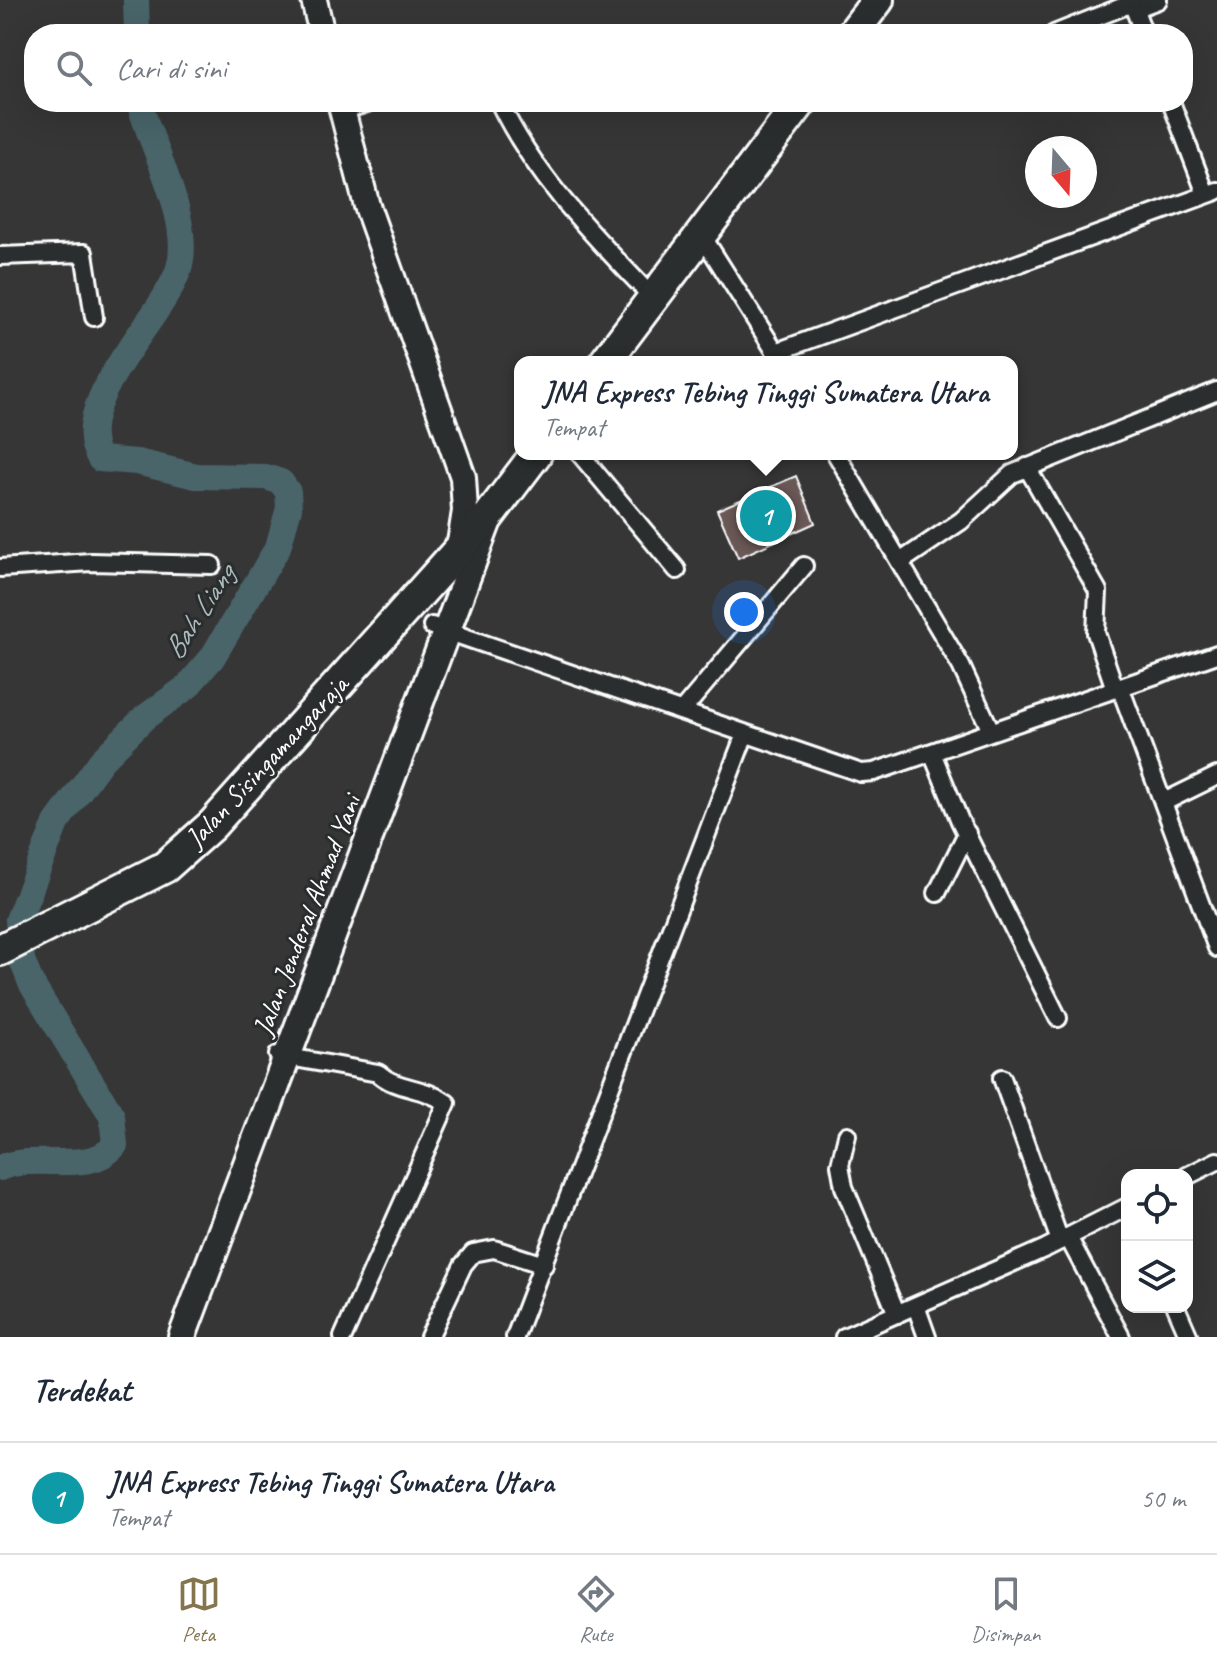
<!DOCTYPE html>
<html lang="id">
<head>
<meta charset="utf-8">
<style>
  body { margin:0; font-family:Caveat,sans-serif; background:#f6f6f7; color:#1f2937 }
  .controls { position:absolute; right:24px; bottom:24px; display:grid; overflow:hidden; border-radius:16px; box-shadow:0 8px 32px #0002 }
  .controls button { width:72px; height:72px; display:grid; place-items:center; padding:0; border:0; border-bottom:2px solid #e0e1e3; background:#fff; color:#1f2937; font:40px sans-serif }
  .compass { position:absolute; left:1025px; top:136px; width:72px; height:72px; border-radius:50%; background:#fff; box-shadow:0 8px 32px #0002; rotate:161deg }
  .you { position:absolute; left:744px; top:612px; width:28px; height:28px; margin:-20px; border:6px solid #fff; border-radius:50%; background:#1a73e8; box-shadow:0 0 0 12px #1a73e833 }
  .badge { display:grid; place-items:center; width:52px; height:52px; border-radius:50%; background:#84754c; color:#fff; font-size:26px; font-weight:700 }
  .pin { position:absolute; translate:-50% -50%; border:4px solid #fff; box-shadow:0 2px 8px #0006 }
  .popup { position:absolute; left:514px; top:356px; width:504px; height:104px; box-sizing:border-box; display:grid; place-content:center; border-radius:16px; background:#fff; filter:drop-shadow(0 2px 6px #0005); font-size:26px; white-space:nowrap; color:#747a83 }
  .popup b { font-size:30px; color:#1f2937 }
  .popup::after { content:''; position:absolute; left:50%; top:100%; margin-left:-16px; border:16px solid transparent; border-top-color:#fff }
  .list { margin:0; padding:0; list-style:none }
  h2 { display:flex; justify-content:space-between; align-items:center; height:104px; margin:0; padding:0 32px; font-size:34px }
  h2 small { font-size:26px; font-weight:400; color:#747a83 }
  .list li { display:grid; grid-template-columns:52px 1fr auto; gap:24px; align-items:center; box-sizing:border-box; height:112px; padding:0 32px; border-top:2px solid #e0e1e3 }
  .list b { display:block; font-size:30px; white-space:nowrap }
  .list p { margin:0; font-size:26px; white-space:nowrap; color:#747a83 }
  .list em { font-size:26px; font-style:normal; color:#747a83 }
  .icon { flex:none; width:44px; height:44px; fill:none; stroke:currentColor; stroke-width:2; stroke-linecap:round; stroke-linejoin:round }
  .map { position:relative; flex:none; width:1217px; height:1337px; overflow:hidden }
  .search { position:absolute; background:#fff; box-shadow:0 8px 32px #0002; left:24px; right:24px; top:24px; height:88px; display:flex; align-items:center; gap:20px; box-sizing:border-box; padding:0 28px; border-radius:32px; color:#747a83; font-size:30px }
  .sheet { height:216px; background:#fff }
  nav { display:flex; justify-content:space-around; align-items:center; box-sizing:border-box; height:112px; border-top:2px solid #e0e1e3; background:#fff; font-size:22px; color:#747a83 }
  nav a { display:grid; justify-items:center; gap:4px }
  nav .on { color:#84754c }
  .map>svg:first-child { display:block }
</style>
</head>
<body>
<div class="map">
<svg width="1217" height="1337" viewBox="0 0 1217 1337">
  <rect width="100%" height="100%" fill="#373636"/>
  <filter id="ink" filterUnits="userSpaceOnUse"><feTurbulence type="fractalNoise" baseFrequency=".0125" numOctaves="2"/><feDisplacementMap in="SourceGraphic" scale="16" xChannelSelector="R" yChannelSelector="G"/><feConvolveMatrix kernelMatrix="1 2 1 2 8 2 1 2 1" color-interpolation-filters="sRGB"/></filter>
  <g filter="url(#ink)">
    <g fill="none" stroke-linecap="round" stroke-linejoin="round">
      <g stroke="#48656b" stroke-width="26">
        <path d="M136,0L137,34"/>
        <path d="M0,1168C35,1152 90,1176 115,1145L112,1116L31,983L22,960L18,920L56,823L101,761L144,718L187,687L212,658L278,547L289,508L288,492L281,482L266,477L196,476L137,462L100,459C65,404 164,319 179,268C193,222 152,148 139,102"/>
      </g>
    </g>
    <path fill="#6b5957" stroke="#fff" stroke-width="2" d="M796,476L815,523L738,558L717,510Z"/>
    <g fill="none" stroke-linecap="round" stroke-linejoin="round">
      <defs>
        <g id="street">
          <path d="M1131,0L1144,34"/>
          <path d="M1134,9L1158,0"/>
          <path d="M1054,34L1132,3"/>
          <path d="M499,102C536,179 595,237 653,298"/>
          <path d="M1171,102L1206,194"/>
          <path d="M342,111L370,102"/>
          <path d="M701,234L782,362"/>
          <path d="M0,256L84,253L94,317"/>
          <path d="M776,352L1217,191"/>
          <path d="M580,454L677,570"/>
          <path d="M836,454L961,666L991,731"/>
          <path d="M1027,467L1098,591L1096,633L1115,689"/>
          <path d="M900,562L961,521L1012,474L1217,391"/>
          <path d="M0,568L91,562L212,565"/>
          <path d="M432,626L861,773L874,772L1217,654"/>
          <path d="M1120,687L1217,948"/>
          <path d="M682,711L804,566"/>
          <path d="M932,753L960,821L1058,1018"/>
          <path d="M1164,802L1217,776"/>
          <path d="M937,893L967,833"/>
          <path d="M278,1055L378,1073C398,1091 421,1085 447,1103L343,1337"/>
          <path d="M1002,1078L1060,1241"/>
          <path d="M847,1135L840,1165L844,1187L897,1314"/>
          <path d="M1187,1176L1217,1161"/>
          <path d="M1068,1237L1121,1337"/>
          <path d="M916,1306L927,1337"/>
          <path d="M1176,1307L1189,1337"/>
          <path d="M429,1337L463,1265L473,1253L494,1249L544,1265"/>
          <path d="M515,1337L745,734"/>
          <path d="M844,1337L1046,1248L1127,1207"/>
        </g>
        <g id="secondary">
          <path d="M314,0L322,34"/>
          <path d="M340,102L367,206L463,477L465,511L459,549"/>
        </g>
        <path id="primary" d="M182,1337L487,523"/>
        <g id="highway">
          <path d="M852,34L878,0"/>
          <path d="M605,362L801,102"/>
          <path d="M0,950L165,867L212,825L489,516L536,454"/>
        </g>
      </defs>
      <use href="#street" stroke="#fff" stroke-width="22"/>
      <use href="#secondary" stroke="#fff" stroke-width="30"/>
      <use href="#primary" stroke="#fff" stroke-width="32"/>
      <use href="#highway" stroke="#fff" stroke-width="36"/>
      <use href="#street" stroke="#2a2d2e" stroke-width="16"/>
      <use href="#secondary" stroke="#2a2d2e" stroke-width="24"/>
      <use href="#primary" stroke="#2a2d2e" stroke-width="26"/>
      <use href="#highway" stroke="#2a2d2e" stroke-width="30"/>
    </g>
  </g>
  <g text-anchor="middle" stroke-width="6" stroke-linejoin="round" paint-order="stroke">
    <g font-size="28" fill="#fff" stroke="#2a2d2e">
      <text transform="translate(266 761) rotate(-47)" y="10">Jalan Sisingamangaraja</text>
      <text transform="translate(306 915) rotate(-69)" y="10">Jalan Jenderal Ahmad Yani</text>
    </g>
    <g font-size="30" font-style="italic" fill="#adbabc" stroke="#2a2d2e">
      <text transform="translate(199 612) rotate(-57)" y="10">Bah Liang</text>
    </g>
  </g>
</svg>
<div class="controls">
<button><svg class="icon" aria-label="locate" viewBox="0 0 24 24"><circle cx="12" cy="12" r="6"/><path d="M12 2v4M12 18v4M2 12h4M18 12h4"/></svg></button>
<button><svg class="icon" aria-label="layers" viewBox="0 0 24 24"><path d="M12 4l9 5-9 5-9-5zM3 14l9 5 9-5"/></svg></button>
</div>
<svg class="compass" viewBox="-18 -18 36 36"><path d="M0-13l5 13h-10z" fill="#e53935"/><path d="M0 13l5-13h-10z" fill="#747a83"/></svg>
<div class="you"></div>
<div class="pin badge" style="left:766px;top:516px;background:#0f9aa8">1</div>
<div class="popup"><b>JNA Express Tebing Tinggi Sumatera Utara</b>Tempat</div>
<div class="search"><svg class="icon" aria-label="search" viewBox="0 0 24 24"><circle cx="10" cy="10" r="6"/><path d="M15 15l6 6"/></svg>Cari di sini</div>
</div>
<section class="sheet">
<h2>Terdekat<small></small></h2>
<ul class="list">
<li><span class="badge" style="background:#0f9aa8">1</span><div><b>JNA Express Tebing Tinggi Sumatera Utara</b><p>Tempat</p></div><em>50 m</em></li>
</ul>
</section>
<nav>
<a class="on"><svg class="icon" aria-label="map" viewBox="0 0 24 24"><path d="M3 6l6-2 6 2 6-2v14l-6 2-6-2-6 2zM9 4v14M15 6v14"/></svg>Peta</a>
<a><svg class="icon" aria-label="directions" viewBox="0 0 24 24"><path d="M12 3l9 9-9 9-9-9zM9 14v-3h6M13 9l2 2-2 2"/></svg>Rute</a>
<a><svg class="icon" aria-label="saved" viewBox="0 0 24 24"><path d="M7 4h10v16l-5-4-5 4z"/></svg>Disimpan</a>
</nav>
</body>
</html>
